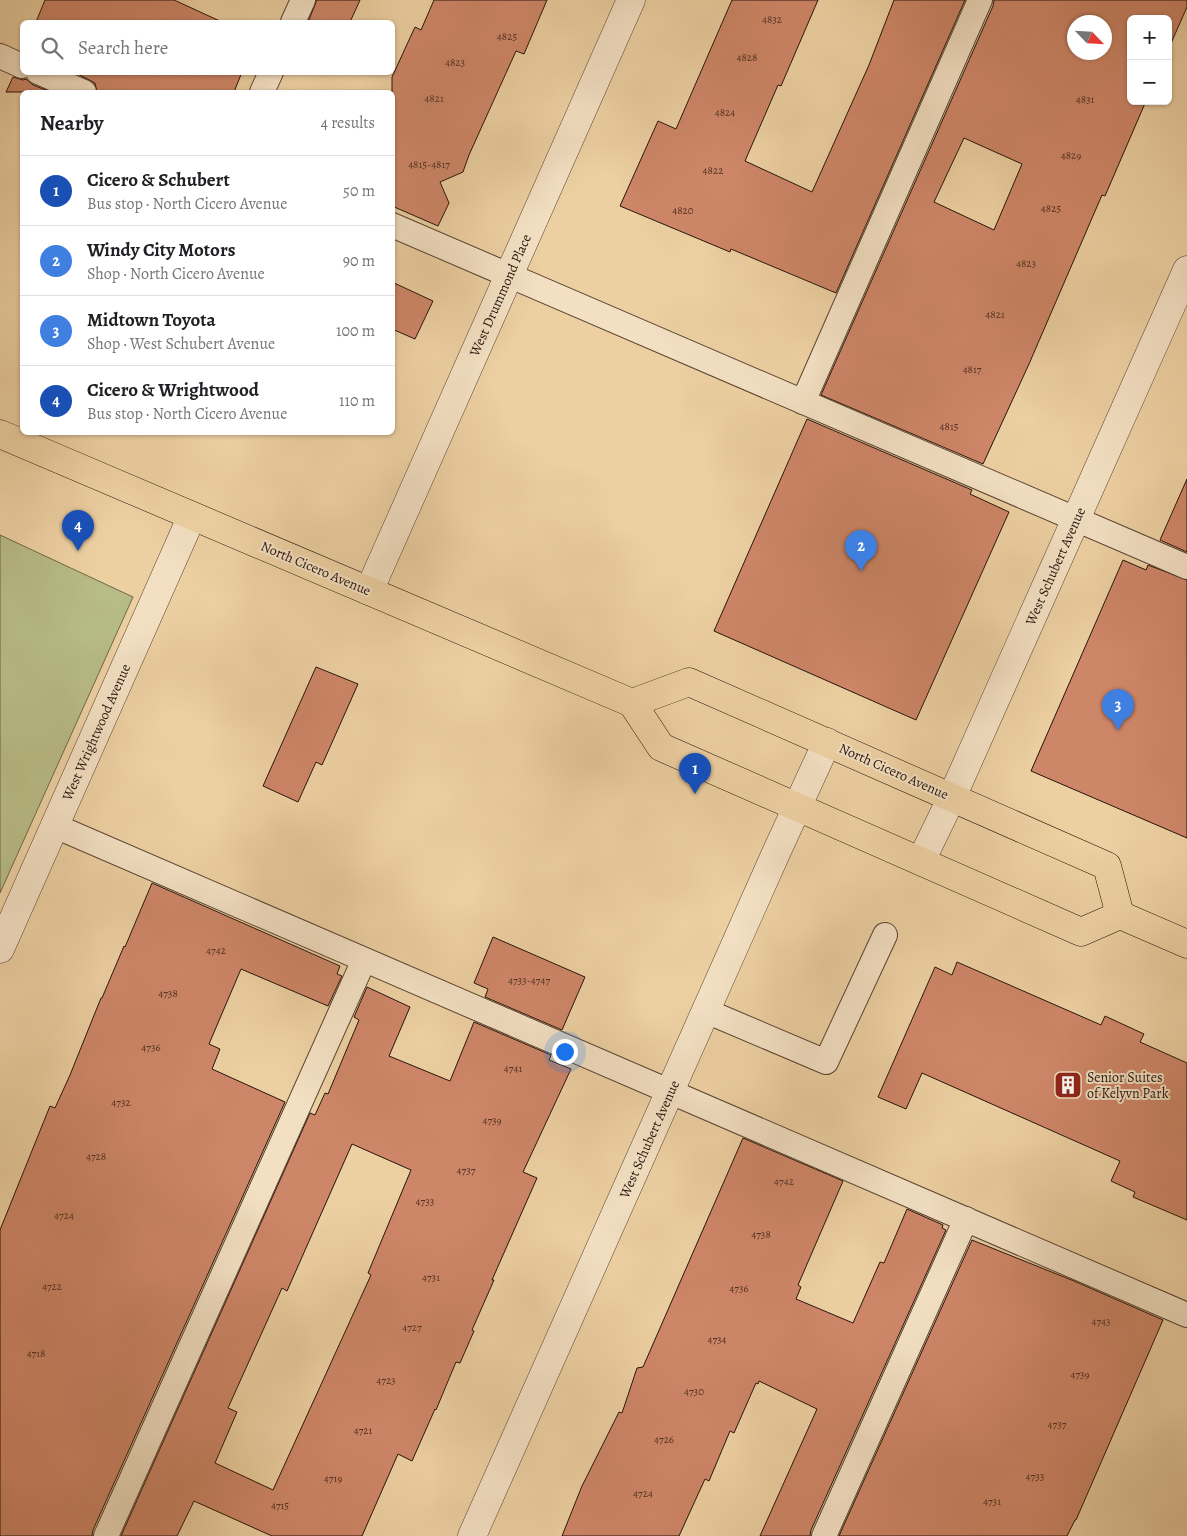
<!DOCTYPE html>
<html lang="en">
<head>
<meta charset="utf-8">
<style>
  body { margin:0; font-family:Alegreya,serif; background:#f2f2f2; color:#202124 }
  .controls { position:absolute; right:15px; top:15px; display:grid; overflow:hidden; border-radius:8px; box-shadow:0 1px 4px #0004 }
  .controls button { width:45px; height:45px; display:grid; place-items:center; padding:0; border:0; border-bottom:1px solid #e0e0e0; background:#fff; color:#202124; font:25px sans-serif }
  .compass { position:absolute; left:1067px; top:15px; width:45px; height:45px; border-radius:50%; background:#fff; box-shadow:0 1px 4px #0004; rotate:115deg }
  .you { position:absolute; left:564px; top:1051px; width:18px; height:18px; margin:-12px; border:4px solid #fff; border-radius:50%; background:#1a73e8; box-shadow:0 0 0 8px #1a73e833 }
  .badge { display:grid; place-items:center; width:32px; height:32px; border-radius:50%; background:#8f2418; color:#fff; font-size:16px; font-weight:700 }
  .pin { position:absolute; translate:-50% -41px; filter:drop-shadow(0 1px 2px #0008) }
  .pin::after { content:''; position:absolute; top:26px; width:18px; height:15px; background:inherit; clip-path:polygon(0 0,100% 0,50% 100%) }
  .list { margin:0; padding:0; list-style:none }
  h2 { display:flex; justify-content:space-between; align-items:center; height:65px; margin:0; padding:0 20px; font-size:21px }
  h2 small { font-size:16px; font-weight:400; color:#757577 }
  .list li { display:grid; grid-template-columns:32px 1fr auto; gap:15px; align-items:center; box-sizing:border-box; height:70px; padding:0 20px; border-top:1px solid #e0e0e0 }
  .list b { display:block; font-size:19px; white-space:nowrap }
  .list p { margin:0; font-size:16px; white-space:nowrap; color:#757577 }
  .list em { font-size:16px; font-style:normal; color:#757577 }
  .icon { flex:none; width:28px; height:28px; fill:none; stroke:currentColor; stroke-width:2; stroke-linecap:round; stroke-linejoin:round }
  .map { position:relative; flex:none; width:1187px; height:1536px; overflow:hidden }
  .search { position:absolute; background:#fff; box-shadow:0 1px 4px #0004; left:20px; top:20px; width:375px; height:55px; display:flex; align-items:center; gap:12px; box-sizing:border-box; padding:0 18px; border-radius:8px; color:#757577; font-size:19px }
  .panel { position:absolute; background:#fff; box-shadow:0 1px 4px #0004; left:20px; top:90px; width:375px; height:345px; border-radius:8px }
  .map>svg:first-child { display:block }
</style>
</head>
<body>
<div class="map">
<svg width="1187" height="1536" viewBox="0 0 1187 1536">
  <rect width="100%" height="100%" fill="#edd0a2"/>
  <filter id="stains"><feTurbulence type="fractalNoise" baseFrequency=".004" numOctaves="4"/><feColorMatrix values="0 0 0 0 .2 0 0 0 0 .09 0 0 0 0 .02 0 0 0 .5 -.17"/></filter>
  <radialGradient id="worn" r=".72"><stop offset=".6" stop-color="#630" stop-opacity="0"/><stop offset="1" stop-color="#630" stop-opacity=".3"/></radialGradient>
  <path fill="#b7bb86" stroke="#6e6748" d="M0,535L133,597L0,893Z"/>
  <g fill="#ce8668" stroke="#26130b" fill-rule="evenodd">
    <path d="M45,0H174L222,22H36Z"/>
    <path d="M317,0H360L350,22H308Z"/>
    <path d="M434,0H547L524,54L516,51L469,155L463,172L440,182L449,203L438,226L392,206V77L415,27L421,30Z"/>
    <path d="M732,0H818L781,86L778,85L745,161L812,192L869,65L894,0H965L836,293L731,249L730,252L620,206L658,121L676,129Z"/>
    <path d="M994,0H1187V7L1168,50V19H1131V101H1146L1105,196L1102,195L1029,364L983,464L821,395L993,6ZM1074,22H1104V52H1074ZM964,138L1022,164L994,230L934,202Z"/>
    <path d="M74,72H242L234,92H97L95,83Z"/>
    <path d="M13,77L23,80L26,79L33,85L51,92H6Z"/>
    <path d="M392,282L433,301L415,339L392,329Z"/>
    <path d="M807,419L972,490L970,494L1009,512L916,720L714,631Z"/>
    <path d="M1187,479V552L1160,540Z"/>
    <path d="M1123,560L1146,570L1148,565L1187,580V838L1031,771Z"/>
    <path d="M316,667L358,684L322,765L316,762L298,802L263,786Z"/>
    <path d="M152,883L340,966L337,974L342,976L328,1006L241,969L209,1044L220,1049L212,1069L285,1102L93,1530L92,1536H0V1230L50,1106L55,1108L70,1075L101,998H102L124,946L125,947Z"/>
    <path d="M493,937L585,977L562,1030L485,997L488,989L474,983Z"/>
    <path d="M957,962L1101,1025L1105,1016L1144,1034L1140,1042L1187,1063V1220L1133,1197L1135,1192L1111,1181L1120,1161L922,1073L906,1109L878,1097L935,967L952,975Z"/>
    <path d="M367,987L410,1007L389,1056L450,1081L474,1022L551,1055L549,1060L571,1069L523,1172L537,1178L492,1280H494L472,1330L474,1331L460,1363L456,1362L436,1410L435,1409L412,1461L398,1454L362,1536H272L194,1501L177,1536H121L310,1113L315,1115L325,1093L328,1094L359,1020L354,1017ZM352,1144L411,1170L368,1273L371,1275L273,1490L215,1463L237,1412L228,1408L282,1288L287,1291Z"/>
    <path d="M743,1138L843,1181L798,1285L801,1287L796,1299L853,1323L880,1262L884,1263L907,1209L943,1225L942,1228L946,1230L811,1530L810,1536H760L817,1409L759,1381L758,1384L756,1383L734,1433L730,1431L709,1481L705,1479L679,1536H562L582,1486L619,1412L622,1413L637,1368L643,1367Z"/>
    <path d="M972,1240L1074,1281L1163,1320L1076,1520H1075L1067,1536H839Z"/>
  </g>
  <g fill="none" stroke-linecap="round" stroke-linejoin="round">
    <defs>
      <g id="lane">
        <path d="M293,22L303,0"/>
        <path d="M0,56L22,66"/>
        <path d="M38,72L84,92"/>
        <path d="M262,92L271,72"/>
        <path d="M392,225L1187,567"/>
        <path d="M803,402L980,0"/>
        <path d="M55,826L1187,1315"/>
        <path d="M706,1011L826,1062L885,935"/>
        <path d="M106,1536L364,960"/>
        <path d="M824,1536L966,1219"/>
      </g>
      <g id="street">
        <path d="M369,591L631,0"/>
        <path d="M921,861L952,797L1187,270"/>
        <path d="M0,949L192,516"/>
        <path d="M472,1536L776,853L827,742"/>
      </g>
      <g id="primary">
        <path d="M0,434L632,703L661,747L1081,932L1120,915L1187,944"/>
        <path d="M632,703L689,682L1107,866L1120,915"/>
      </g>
    </defs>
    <use href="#lane" stroke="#584231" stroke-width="26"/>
    <use href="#street" stroke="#584231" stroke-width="29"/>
    <use href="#primary" stroke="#26130b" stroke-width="29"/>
    <use href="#lane" stroke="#f3e0c3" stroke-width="24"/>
    <use href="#street" stroke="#f3e0c3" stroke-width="28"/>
    <use href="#primary" stroke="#edd0a2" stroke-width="28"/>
  </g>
  <defs>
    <symbol id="building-square" viewBox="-11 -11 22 22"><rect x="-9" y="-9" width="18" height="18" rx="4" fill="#8f2418" stroke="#f3e0c3"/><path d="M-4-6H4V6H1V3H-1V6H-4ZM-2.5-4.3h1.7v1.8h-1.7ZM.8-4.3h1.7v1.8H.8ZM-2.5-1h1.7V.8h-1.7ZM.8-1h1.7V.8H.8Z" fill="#fff"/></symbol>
  </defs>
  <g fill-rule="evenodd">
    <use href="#building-square" x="1052" y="1069" width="32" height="32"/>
  </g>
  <g text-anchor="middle" stroke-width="4" stroke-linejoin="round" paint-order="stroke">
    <g font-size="11" fill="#503022">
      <text x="772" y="23">4832</text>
      <text x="507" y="40">4825</text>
      <text x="747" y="61">4828</text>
      <text x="455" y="66">4823</text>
      <text x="434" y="102">4821</text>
      <text x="1085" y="103">4831</text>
      <text x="725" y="116">4824</text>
      <text x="1071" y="159">4829</text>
      <text x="429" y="168">4815-4817</text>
      <text x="713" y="174">4822</text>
      <text x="1051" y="212">4825</text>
      <text x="683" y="214">4820</text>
      <text x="1026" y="267">4823</text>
      <text x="995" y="318">4821</text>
      <text x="972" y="373">4817</text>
      <text x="949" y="430">4815</text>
      <text x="216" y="954">4742</text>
      <text x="529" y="984">4733-4747</text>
      <text x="168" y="997">4738</text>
      <text x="151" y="1051">4736</text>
      <text x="513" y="1072">4741</text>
      <text x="121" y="1106">4732</text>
      <text x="492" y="1124">4739</text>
      <text x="96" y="1160">4728</text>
      <text x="466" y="1174">4737</text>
      <text x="784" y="1185">4742</text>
      <text x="425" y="1205">4733</text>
      <text x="64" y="1219">4724</text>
      <text x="761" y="1238">4738</text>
      <text x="431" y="1281">4731</text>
      <text x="52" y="1290">4722</text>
      <text x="739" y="1292">4736</text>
      <text x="1101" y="1325">4743</text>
      <text x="412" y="1331">4727</text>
      <text x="717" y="1343">4734</text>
      <text x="36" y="1357">4718</text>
      <text x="1080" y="1378">4739</text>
      <text x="386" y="1384">4723</text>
      <text x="694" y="1395">4730</text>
      <text x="1057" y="1428">4737</text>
      <text x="363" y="1434">4721</text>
      <text x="664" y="1443">4726</text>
      <text x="1035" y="1480">4733</text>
      <text x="333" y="1482">4719</text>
      <text x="643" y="1497">4724</text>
      <text x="992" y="1505">4731</text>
      <text x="280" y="1509">4715</text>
    </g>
    <g font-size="14" fill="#26130b" stroke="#f3e0c3">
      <text transform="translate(500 295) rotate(-66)" y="5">West Drummond Place</text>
      <text transform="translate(1055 566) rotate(-66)" y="5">West Schubert Avenue</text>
      <text transform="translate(316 568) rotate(23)" y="5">North Cicero Avenue</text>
      <text transform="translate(96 732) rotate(-66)" y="5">West Wrightwood Avenue</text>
      <text transform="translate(894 771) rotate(24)" y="5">North Cicero Avenue</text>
      <text transform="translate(649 1139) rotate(-66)" y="5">West Schubert Avenue</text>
    </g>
    <g font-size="14" fill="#26130b" stroke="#f3e0c3" text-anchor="start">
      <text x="1087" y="1082">Senior Suites<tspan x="1087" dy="16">of Kelyvn Park</tspan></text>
    </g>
  </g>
  <rect width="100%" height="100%" filter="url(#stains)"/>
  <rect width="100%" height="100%" fill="url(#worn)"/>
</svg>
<div class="controls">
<button>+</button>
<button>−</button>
</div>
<svg class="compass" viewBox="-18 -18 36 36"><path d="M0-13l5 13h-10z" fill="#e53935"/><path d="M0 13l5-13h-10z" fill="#757577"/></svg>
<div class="you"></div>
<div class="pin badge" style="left:695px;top:794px;background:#1a4fb4">1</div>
<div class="pin badge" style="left:861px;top:571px;background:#3f7fe0">2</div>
<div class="pin badge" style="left:1118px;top:730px;background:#3f7fe0">3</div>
<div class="pin badge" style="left:78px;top:551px;background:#1a4fb4">4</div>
<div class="search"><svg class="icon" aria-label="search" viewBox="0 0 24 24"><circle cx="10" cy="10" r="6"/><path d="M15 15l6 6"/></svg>Search here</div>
<section class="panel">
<h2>Nearby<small>4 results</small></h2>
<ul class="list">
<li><span class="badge" style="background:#1a4fb4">1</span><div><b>Cicero &amp; Schubert</b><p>Bus stop · North Cicero Avenue</p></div><em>50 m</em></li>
<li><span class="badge" style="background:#3f7fe0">2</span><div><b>Windy City Motors</b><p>Shop · North Cicero Avenue</p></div><em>90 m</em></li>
<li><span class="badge" style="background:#3f7fe0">3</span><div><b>Midtown Toyota</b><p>Shop · West Schubert Avenue</p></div><em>100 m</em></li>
<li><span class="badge" style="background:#1a4fb4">4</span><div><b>Cicero &amp; Wrightwood</b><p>Bus stop · North Cicero Avenue</p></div><em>110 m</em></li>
</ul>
</section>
</div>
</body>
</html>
